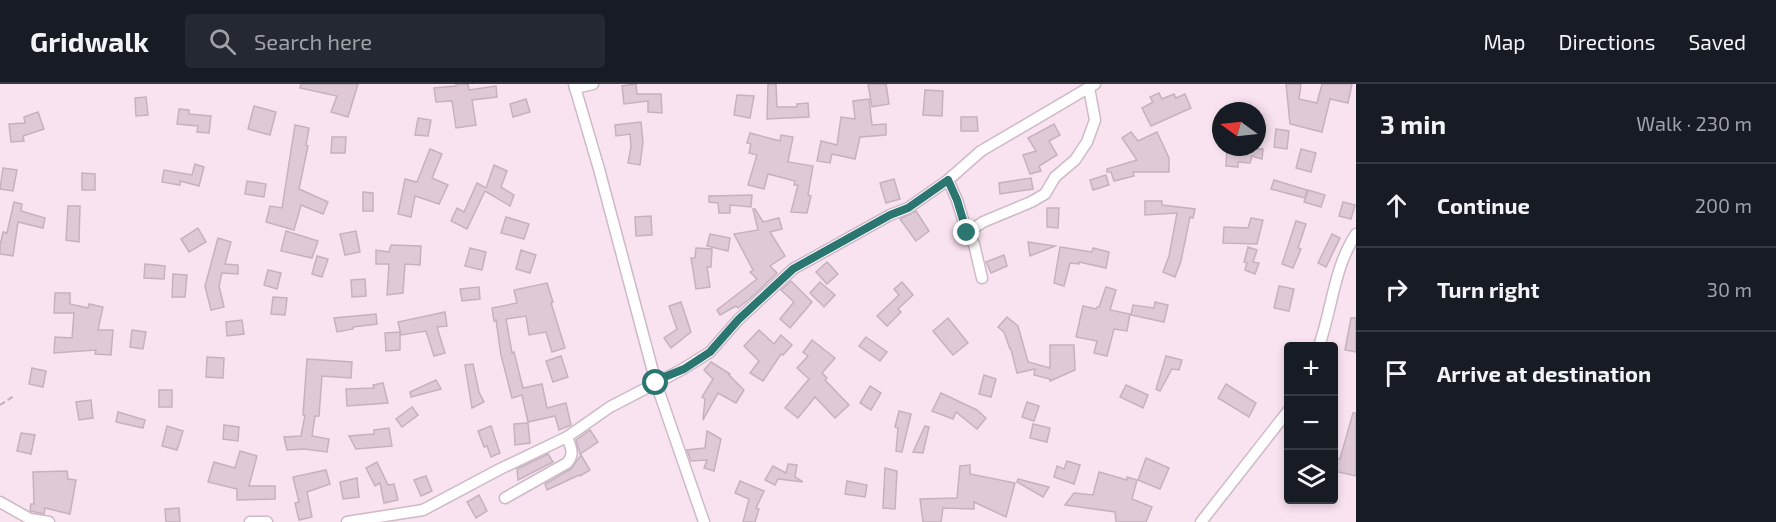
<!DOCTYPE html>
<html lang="en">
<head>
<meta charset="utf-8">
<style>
  body { margin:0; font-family:"Exo 2",sans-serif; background:#242831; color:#f1f3f6 }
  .controls { position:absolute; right:18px; bottom:18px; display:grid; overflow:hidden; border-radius:6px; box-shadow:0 3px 9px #0003 }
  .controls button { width:54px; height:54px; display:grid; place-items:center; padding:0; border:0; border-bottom:2px solid #363941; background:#171b24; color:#f1f3f6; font:30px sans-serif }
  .compass { position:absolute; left:1212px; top:18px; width:54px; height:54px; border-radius:50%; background:#171b24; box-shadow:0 3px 9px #0003; rotate:285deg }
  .stop { position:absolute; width:18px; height:18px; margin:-14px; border:4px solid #2c7672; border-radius:50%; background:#fff }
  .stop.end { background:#2c7672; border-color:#fff; box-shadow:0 2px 6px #0008 }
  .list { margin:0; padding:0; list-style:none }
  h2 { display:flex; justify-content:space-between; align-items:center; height:78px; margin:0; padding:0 24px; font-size:26px }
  h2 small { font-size:20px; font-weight:400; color:#9ea1a6 }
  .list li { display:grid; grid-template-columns:39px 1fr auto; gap:18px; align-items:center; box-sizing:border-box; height:84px; padding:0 24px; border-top:2px solid #363941 }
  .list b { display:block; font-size:22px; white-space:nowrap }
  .list em { font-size:20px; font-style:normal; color:#9ea1a6 }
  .icon { flex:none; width:33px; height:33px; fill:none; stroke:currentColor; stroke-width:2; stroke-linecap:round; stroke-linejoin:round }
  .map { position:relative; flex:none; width:1356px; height:438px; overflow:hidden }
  header { display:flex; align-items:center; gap:36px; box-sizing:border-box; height:84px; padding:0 30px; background:#171b24; border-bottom:2px solid #363941 }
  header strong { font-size:28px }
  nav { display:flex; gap:33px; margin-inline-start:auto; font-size:21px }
  .search { width:420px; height:54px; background:#242831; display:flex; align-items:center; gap:15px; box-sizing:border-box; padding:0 21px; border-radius:6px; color:#9ea1a6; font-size:22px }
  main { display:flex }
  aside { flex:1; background:#171b24 }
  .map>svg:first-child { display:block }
</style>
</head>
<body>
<header>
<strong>Gridwalk</strong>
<div class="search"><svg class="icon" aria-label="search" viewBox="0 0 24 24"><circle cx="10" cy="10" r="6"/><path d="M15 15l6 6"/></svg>Search here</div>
<nav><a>Map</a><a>Directions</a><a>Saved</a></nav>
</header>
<main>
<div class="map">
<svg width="1356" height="438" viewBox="0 0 1356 438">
  <rect width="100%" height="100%" fill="#fae3f1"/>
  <g fill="#dfc9d6" stroke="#c6b1be" stroke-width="1.5">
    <path d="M301,0H358L348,33L331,28L337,12L300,4Z"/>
    <path d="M456,0H468L469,6L496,2L497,13L472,16L476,41L456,44L452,17L436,18L434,4L456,2Z"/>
    <path d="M636,0L637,10H661L662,29L648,28V17L624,20L622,2Z"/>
    <path d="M768,0H776L777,23H797V20L808,19L809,33L767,35Z"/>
    <path d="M868,0H886L889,20L872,23Z"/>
    <path d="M1286,0H1301L1299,15L1317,19L1322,0H1352L1348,19L1330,15L1322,48L1290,40Z"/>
    <path d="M925,6L943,7L942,32L923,31Z"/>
    <path d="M1159,9L1162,15L1174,10L1176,14L1185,10L1191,24L1151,42L1142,24L1153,18L1150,13Z"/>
    <path d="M737,11L754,12L750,34L734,31Z"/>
    <path d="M146,13L148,31L136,32L135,14Z"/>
    <path d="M526,15L530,28L513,33L510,20Z"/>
    <path d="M869,15L872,41L886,40V51L860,53L855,75L832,70L830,79L817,77L821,57L837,61L841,33L855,35L853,17Z"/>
    <path d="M254,22L276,28L270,51L248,45Z"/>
    <path d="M179,25L189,26V30L211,32L209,49L197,48L198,42L177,40Z"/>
    <path d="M38,28L44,45L23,52L24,57L11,58L9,40L25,39L24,33Z"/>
    <path d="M961,33H977L978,47H961Z"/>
    <path d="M418,34L431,36L428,52L415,51Z"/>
    <path d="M641,38L643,58L640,81L628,79L631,63L630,50L616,52L615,41Z"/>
    <path d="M1054,40L1060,51L1049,57L1057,71L1039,82L1041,87L1030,90L1023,71L1036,67L1028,54Z"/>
    <path d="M295,41L309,44L306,61L308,62L299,105L328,118L323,130L301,121L294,146L266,138L270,122L282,124Z"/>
    <path d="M1276,45L1289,47L1287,65L1274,63Z"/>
    <path d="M1131,48L1138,57L1157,48L1169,74V88H1133L1134,92L1114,97L1111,88H1107V85L1137,76L1122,54Z"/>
    <path d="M750,49L780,57L781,51L793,53L788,78L813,82L808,111L811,112L807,129L791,128L798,101H794L795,97L768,90L764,105L748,101L757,71L749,69L751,60L747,59Z"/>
    <path d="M332,53H346L345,69H331Z"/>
    <path d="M1227,63L1263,65L1262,75L1252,72L1250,79L1238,78V83L1226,82Z"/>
    <path d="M430,65L442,70L432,94L448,101L439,120L415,112L411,133L398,130L405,95L417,98Z"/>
    <path d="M1301,65L1316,69L1311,88L1296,84Z"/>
    <path d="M195,80L204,83L199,102L180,97V101L162,98L164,86L192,91Z"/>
    <path d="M494,81L507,87L501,103L514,111L510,122L485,107L467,145L451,137L457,124L464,128L477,99L486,104Z"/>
    <path d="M3,84L17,86L13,107L0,105Z"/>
    <path d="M82,89L95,90V106H82Z"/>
    <path d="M1106,91L1109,101L1093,106L1090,96Z"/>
    <path d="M1031,94L1033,105L1000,110L999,99Z"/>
    <path d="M894,95L900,115L886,119L880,99Z"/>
    <path d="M1274,96L1307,106L1305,114L1271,105Z"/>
    <path d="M247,97L266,100L264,113L245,110Z"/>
    <path d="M1308,106L1325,111L1321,123L1304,118Z"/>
    <path d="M363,108L373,109V127H363Z"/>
    <path d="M752,111L751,123L730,121V129H719L718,119L709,118V112Z"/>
    <path d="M1145,117H1162V121L1195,125L1193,134L1190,133L1181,177L1175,193L1163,188L1169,172L1177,129L1145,131Z"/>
    <path d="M14,118L22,120L21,127L45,134L43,144L18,138L13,172L0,170V162L3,148L7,149Z"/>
    <path d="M1343,118L1355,121L1351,135L1339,132Z"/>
    <path d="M68,122H80L79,158L66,156Z"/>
    <path d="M1047,124H1059L1058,144L1047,143Z"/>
    <path d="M753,125H755L763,138L779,134L782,145L770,148L785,172L770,182L777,189L753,212L738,224L736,222L720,231L717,226L757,195L750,188L753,186L734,150L758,146Z"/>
    <path d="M916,127L929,147L916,157L900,135Z"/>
    <path d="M651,132L652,151L636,152L635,133Z"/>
    <path d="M506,133L529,140L524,155L501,149Z"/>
    <path d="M1251,134L1263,136L1257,160L1223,159L1224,143L1248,144Z"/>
    <path d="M1296,137L1306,140L1298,164L1301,165L1293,184L1282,180Z"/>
    <path d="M198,144L206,158L189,168L181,155Z"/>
    <path d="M286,147L318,157L312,174L281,167Z"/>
    <path d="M356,147L360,168L345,171L340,150Z"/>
    <path d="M710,150L730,154L728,167L707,162Z"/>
    <path d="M1332,150L1340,154L1326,183L1318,179Z"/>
    <path d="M218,154L231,158L225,180L238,181V190L222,189L219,202L224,223L211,226L205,202Z"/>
    <path d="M1028,158L1055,162L1030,172Z"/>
    <path d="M391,161L421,162L420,181L405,180L403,209L387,211L389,180H376V166L389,168Z"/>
    <path d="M1060,163L1092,168L1093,164L1109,168L1106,184L1079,178V180L1070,179L1064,202L1054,199Z"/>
    <path d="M1248,163L1257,166L1253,178L1259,179L1255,190L1245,186L1247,179L1244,178Z"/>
    <path d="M470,164L486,168L482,186L465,182Z"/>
    <path d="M696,164L712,165L711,183H707L710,203L696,205L691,174H695Z"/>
    <path d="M521,166L536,171L530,189L516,185Z"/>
    <path d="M1004,171L1007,182L991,189L986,178Z"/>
    <path d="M317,172L328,175L322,193L312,190Z"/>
    <path d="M827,178L838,190L827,200L816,188Z"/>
    <path d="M145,180L165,182L164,195L144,194Z"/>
    <path d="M268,186L281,189L277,205L264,201Z"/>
    <path d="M173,190L187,191L185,213H172Z"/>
    <path d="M365,195L366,212L352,213L351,196Z"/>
    <path d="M791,197L812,218L790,244L780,235L794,218L781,206Z"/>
    <path d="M820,198L835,211L824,223L810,209Z"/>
    <path d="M902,198L913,211L898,225L901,228L887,242L877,232L899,211L894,205Z"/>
    <path d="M547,199L553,218L551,219L565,264L552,268L546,248L529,251L526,232L506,235L512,269L514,268L523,304L542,300L547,324L566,319L571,341L559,346L555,332L528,338L522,311L512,314L501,271L496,236L494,237L492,224L517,219L514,206Z"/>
    <path d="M1279,202L1294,205L1289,227L1274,224Z"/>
    <path d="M479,203L480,215L462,217L460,205Z"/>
    <path d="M1106,203L1116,206L1110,226L1130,230L1127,247L1114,245L1107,272L1094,269L1097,257L1076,253L1083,222L1096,225L1097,223H1099Z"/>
    <path d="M55,209H70V220L88,224L89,220L103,223L98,246H113L111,271L95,270L96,266L54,269L55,253L72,254L74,229H54Z"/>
    <path d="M273,213L287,214L285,231L271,230Z"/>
    <path d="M681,218L691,248L671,264L664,254L677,245L669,222Z"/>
    <path d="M1155,218L1168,221L1164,238L1131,231L1133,221L1154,224Z"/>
    <path d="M445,228L447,242L437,243L445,269L434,272L426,247L401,251L398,238Z"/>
    <path d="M376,230L377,240L353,243V245L337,248L334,234Z"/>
    <path d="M1007,233L1018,242L1028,278L1050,284V261H1074L1075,286L1050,297V295L1034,291L1035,285L1017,289L1011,265H1010L1004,248L998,243Z"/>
    <path d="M948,234L968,259L953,271L933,247Z"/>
    <path d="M1351,234H1356V268L1345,266Z"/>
    <path d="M242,236L244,250L227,252L226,238Z"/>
    <path d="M132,246L146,248L143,265L130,263Z"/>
    <path d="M759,246L774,260L781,251L792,261L783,271L781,270L763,297L750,289L759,277L744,262Z"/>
    <path d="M400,248V266L386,267L385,249Z"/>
    <path d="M866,253L887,268L880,277L859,262Z"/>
    <path d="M812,256L835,274L822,289L827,294L825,296L849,321L835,334L815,313L798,334L785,324L809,295L797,284L808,272L803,268Z"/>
    <path d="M561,272L568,293L553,298L546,277Z"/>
    <path d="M1166,272L1182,276L1179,286L1172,285L1160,307L1156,305Z"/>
    <path d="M207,273L224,274L223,294L206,293Z"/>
    <path d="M307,275L352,278L351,294L322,292L319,332H315L312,352L329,355L327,368L304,365L287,366L285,358L284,353L301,352L305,331H303Z"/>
    <path d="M711,278L730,290L729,291L744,306L736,319L718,309L703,336L705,315L702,313L713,295L704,286Z"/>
    <path d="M473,280L479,308L484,318L472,324L465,281Z"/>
    <path d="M32,284L46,287L43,303L29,300Z"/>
    <path d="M984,291L996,295L991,313L979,310Z"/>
    <path d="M436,296L441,305L411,313L410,308Z"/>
    <path d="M383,299L388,319L347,322L346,305L374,304L373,301Z"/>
    <path d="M1226,300L1256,319L1249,333L1218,314Z"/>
    <path d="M1126,301L1148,311L1143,324L1120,313Z"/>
    <path d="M870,302L881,309L871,326L860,319Z"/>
    <rect x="159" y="306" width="13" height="17"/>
    <path d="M941,309L977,326L986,334L977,345L956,328L953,335L932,327Z"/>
    <path d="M91,316L93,334L79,336L76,318Z"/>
    <path d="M1027,318L1039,322L1034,337L1022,333Z"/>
    <path d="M412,323L418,331L402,343L396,335Z"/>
    <path d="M899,327L911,330L902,368L896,367L898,344L895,343Z"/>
    <path d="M118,328L145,336L143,344L116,338Z"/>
    <path d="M1353,329H1356V392L1334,387V374L1340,375Z"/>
    <path d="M528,339L530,359L515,361L514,340Z"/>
    <path d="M1033,340L1050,344L1047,358L1030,354Z"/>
    <path d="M224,341L239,343L238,357L223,355Z"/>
    <path d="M167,342L183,347L177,366L162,362Z"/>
    <path d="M491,342L500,369L491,373L487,362L484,363L478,347Z"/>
    <path d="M925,342L929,343L923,369L913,368Z"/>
    <path d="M389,344L392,362L356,365L349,352L374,350V346Z"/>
    <path d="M590,346L598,358L580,370L576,356Z"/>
    <path d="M707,347L721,355L714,387L704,384L707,376L691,377L687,366L705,364Z"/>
    <path d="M21,349L35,351L31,370L17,367Z"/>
    <path d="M240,367L257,372L249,402H275V415L237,416V405L208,398L214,378L235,384Z"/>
    <path d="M548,370L553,378L518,396L517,385Z"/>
    <path d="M581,371L590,386L580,392L579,391L547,406L545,400L571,385Z"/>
    <path d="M1146,374L1169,384L1160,405L1138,396Z"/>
    <path d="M1067,377L1080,381L1074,400L1054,393L1057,382L1064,385Z"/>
    <path d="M377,378L388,401L394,400L398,416L384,419L380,399L375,402L366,384Z"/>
    <path d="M788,380L797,381L795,393L803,398L778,395L775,401L765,396L773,382L786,389Z"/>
    <path d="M970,381V390L1015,399L1006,433L974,418V425L943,424L941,438H923L920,415L957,414L960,382Z"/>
    <path d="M885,384L897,387L895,425L883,424Z"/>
    <path d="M326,386L330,400L307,408L312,433L299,436L295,419L299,418L293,393Z"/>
    <path d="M67,387L68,395L76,396L70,430L45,424L44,430L30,427L31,420H34L33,388Z"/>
    <path d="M1099,388L1127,396V393L1137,396L1132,415L1152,423L1146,438H1116L1115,428L1065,421L1074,409L1093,411Z"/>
    <path d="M426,392L432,407L421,412L414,396Z"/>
    <path d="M357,394L359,413L343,415L340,398Z"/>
    <path d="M1018,395L1049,403L1043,413L1017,398Z"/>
    <path d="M740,397L764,407L756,424L759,425L755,438H743L749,415L735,409Z"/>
    <path d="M847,397L867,401L865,413L845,410Z"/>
    <path d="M479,411L487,427L476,434L467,418Z"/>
    <path d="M179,424L180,438H166L165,425Z"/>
  </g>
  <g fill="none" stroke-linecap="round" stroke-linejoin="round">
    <defs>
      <g id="street">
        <path d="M574,0L599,85L656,299L704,438"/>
        <path d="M575,4L593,0"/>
        <path d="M948,96L957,116L967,149L983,138L1031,118L1045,110L1055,93L1075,76L1087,58L1095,36L1089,4"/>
        <path d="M967,149L974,160L982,194"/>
        <path d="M1319,262C1332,225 1334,183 1356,150"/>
        <path d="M505,414L567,379C575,370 571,364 567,353"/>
        <path d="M0,418L30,435L49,438"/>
        <path d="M250,438H267"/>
        <path d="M347,438L423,426L500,385L567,353L610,323L683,285L710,268L738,236L793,185L890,131L908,124L948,96L981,67L1095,0"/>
        <path d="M1201,438L1288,327"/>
      </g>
    </defs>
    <use href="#street" stroke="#cfb9c7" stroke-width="13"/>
    <path stroke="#c2afba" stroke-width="2" stroke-dasharray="6 3" stroke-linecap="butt" d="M0,321L14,312"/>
    <use href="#street" stroke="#fff" stroke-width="10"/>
  </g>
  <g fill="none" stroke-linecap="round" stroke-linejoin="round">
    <path stroke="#2c7672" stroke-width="8" d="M656,299L662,294L684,285L710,268L738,236L793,185L890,131L908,124L948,96L957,116L967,149"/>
  </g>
</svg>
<div class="controls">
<button>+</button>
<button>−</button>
<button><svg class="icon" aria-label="layers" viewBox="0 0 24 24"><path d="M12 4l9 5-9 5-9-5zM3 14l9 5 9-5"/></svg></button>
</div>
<svg class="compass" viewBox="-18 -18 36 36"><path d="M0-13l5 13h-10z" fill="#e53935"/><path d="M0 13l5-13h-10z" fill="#9ea1a6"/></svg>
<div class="stop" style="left:656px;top:299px"></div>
<div class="stop end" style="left:967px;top:149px"></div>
</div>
<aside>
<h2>3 min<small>Walk · 230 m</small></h2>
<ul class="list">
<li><svg class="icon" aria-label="ahead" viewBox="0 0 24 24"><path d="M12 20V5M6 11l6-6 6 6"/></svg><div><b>Continue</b></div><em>200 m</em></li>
<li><svg class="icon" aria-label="right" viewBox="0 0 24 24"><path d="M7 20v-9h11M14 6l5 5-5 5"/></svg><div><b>Turn right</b></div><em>30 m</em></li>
<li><svg class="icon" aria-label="arrive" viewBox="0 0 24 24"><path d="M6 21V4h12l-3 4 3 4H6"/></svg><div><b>Arrive at destination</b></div></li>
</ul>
</aside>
</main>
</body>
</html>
